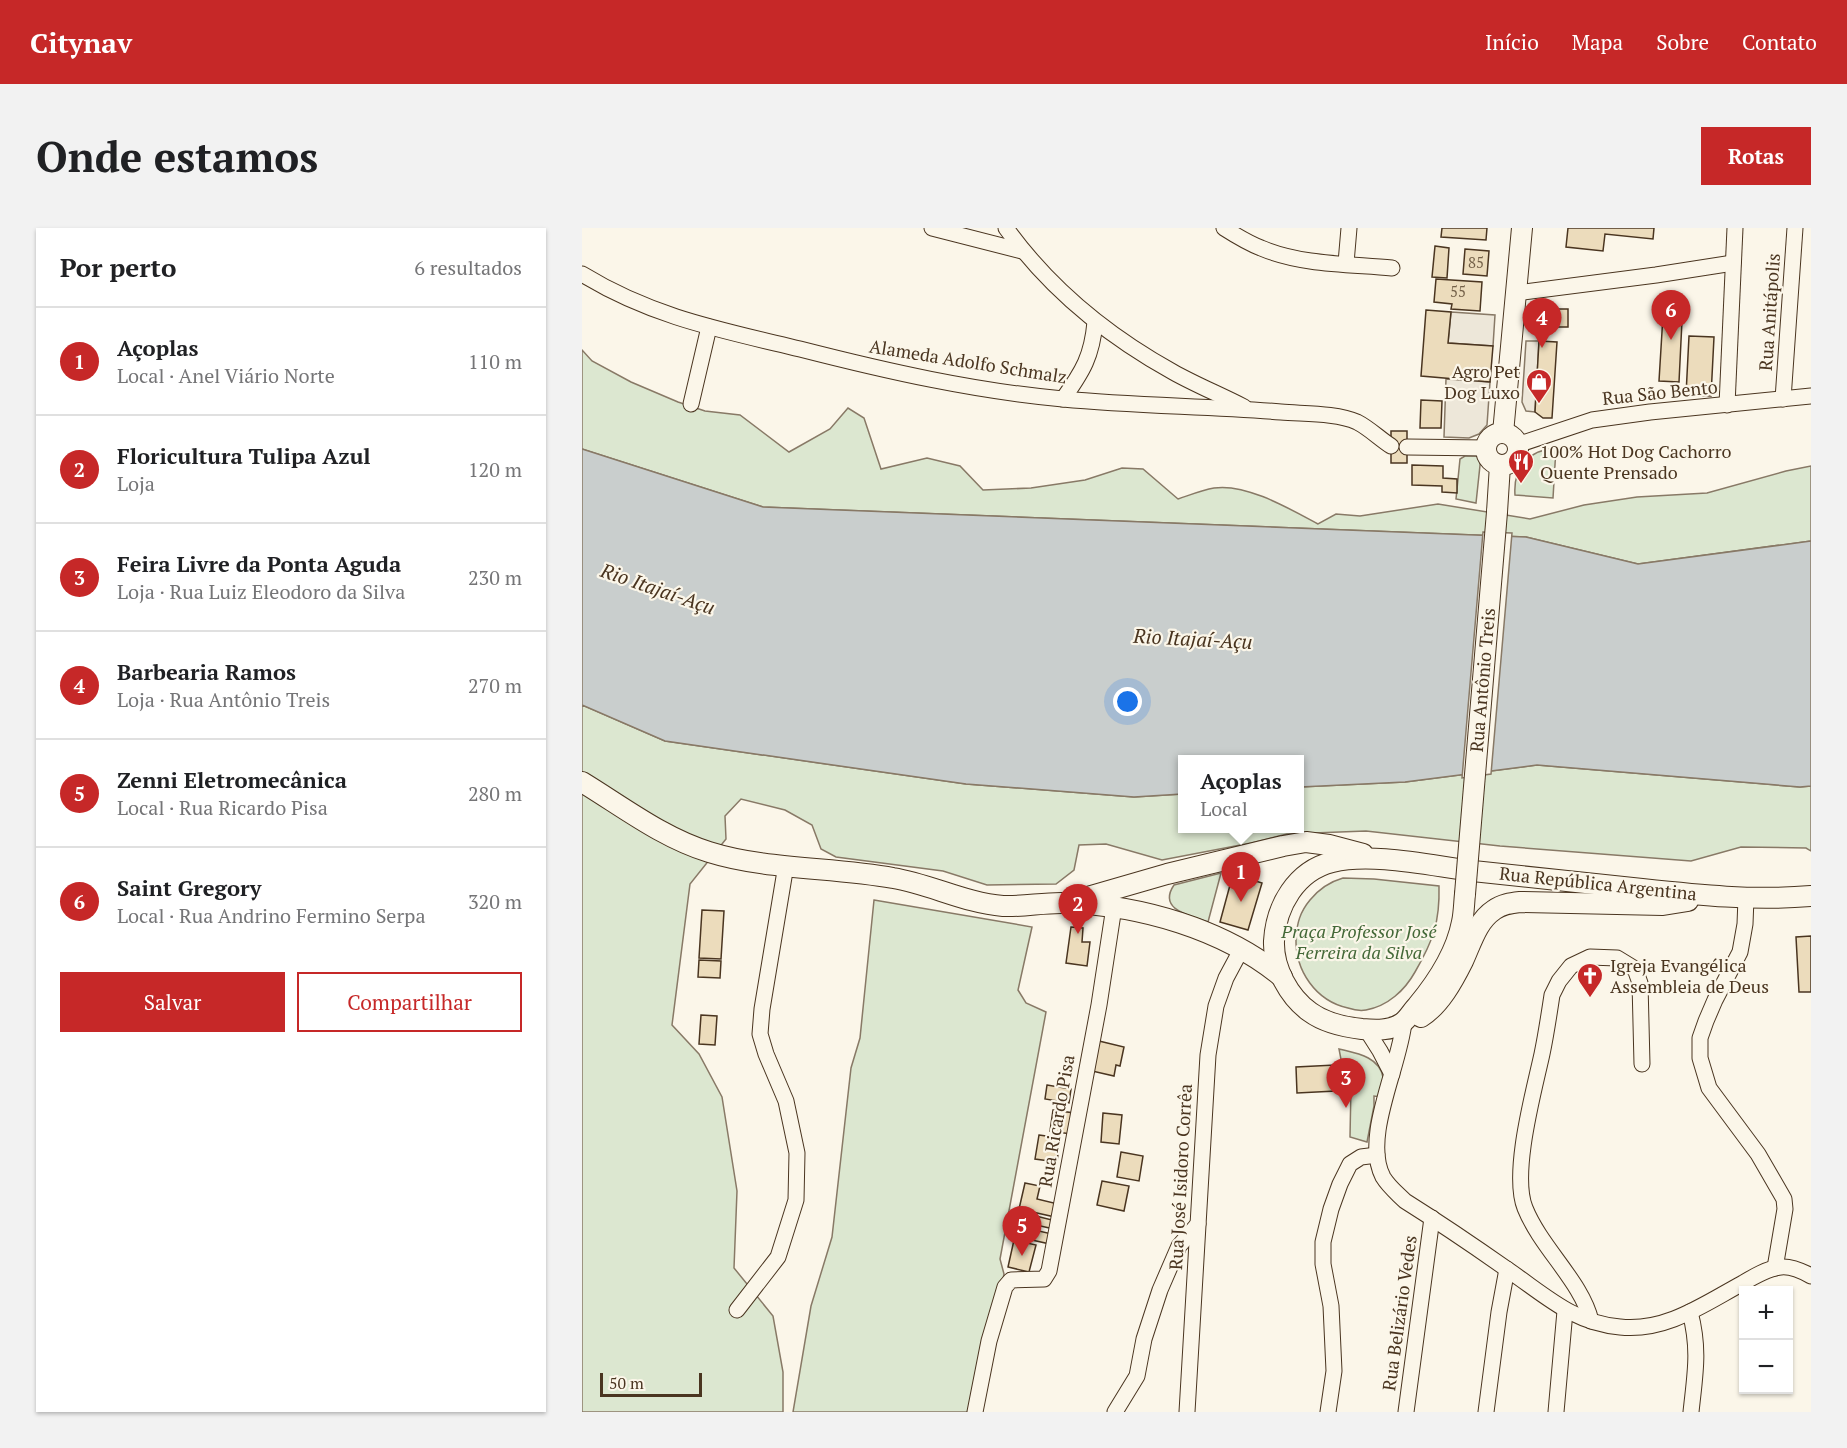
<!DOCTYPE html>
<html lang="pt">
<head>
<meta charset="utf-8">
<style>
  body { margin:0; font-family:"PT Serif",serif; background:#f2f2f2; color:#202124 }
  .controls { position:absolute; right:18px; bottom:18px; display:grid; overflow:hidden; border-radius:0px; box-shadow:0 2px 4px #0004 }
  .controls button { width:54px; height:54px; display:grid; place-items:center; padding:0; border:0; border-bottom:2px solid #e0e0e0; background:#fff; color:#202124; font:30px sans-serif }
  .scale { position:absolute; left:18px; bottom:15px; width:102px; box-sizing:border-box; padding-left:6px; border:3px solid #4a3520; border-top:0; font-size:16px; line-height:21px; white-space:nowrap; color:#4a3520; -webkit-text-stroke:4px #fbf6e9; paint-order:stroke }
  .you { position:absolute; left:546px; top:474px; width:21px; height:21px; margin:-15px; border:4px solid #fff; border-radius:50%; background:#1a73e8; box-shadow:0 0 0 9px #1a73e833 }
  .badge { display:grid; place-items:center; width:39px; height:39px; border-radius:50%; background:#c62828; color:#fff; font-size:20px; font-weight:700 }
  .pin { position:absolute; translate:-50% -50px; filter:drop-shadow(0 2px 3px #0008) }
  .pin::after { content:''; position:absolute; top:32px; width:21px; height:18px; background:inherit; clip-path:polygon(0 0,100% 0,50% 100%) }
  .popup { position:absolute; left:596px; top:527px; width:126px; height:78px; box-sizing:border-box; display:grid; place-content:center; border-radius:0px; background:#fff; filter:drop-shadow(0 2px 4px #0005); font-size:20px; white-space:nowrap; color:#757577 }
  .popup b { font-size:22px; color:#202124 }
  .popup::after { content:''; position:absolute; left:50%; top:100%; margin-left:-12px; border:12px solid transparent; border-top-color:#fff }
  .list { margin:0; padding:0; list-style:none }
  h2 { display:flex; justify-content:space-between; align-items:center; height:78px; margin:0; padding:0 24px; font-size:26px }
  h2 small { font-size:20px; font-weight:400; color:#757577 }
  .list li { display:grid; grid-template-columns:39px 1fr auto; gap:18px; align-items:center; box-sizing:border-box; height:108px; padding:0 24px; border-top:2px solid #e0e0e0 }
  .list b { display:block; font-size:22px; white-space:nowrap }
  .list p { margin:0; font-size:20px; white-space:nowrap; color:#757577 }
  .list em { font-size:20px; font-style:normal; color:#757577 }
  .actions { display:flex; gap:12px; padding:18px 24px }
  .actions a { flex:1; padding:14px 0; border:2px solid #c62828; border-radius:0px; text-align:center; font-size:21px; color:#c62828 }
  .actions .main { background:#c62828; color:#fff }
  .map { position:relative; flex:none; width:1229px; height:1184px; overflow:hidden; border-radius:0px }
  header { display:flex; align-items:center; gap:36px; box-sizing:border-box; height:84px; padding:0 30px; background:#c62828; color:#fff }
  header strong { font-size:28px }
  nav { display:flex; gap:33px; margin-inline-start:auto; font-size:21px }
  .intro { display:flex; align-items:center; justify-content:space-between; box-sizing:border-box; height:144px; padding:0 36px }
  h1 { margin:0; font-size:42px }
  .button { padding:15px 27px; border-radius:0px; background:#c62828; color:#fff; font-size:21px; font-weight:700 }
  main { display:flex; gap:36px; padding:0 36px }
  aside { flex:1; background:#fff; border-radius:0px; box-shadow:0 2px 4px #0004 }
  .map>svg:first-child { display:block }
</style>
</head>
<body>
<header>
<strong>Citynav</strong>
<nav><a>Início</a><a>Mapa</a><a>Sobre</a><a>Contato</a></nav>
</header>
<div class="intro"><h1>Onde estamos</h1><a class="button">Rotas</a></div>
<main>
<aside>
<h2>Por perto<small>6 resultados</small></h2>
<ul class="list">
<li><span class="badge">1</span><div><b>Açoplas</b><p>Local · Anel Viário Norte</p></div><em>110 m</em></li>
<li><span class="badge">2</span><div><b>Floricultura Tulipa Azul</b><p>Loja</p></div><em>120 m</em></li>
<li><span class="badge">3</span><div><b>Feira Livre da Ponta Aguda</b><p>Loja · Rua Luiz Eleodoro da Silva</p></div><em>230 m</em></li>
<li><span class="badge">4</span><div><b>Barbearia Ramos</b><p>Loja · Rua Antônio Treis</p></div><em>270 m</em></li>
<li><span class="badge">5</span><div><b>Zenni Eletromecânica</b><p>Local · Rua Ricardo Pisa</p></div><em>280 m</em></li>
<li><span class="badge">6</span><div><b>Saint Gregory</b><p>Local · Rua Andrino Fermino Serpa</p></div><em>320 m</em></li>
</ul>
<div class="actions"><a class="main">Salvar</a><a>Compartilhar</a></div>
</aside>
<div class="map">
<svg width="1229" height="1184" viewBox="0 0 1229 1184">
  <rect width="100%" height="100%" fill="#fbf6e9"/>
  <g fill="#dce7d0" stroke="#887966" stroke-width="1.5">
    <path d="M0,122L10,133L49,154L96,174L123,183L158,187L207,224L248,201L266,180L282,190L299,241L345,230L378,238L401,262L449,260L503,252L540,240L561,241L596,271C608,267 620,262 632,260C664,255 708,281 736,296L754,286L778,288L856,276L948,291L1002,277L1055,269L1125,265L1204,243L1229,238V313L1056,336L944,309L181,279L0,221Z"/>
    <path d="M974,220L971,270L933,267C931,239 947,222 974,220Z"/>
    <path d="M883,228H899L894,275L874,271L878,231Z"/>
    <path d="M0,477L83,513L384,556L552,569L600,566V600H718V559L823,554L955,537L1218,559L1229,558V623L1224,620L1159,619L1109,633L918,618L784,603L705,606L669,615L580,632L524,616L497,617L492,642L474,656L405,657L361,643L254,629L239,621L230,597L203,582L159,571L143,588L144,611L108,656L90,797L117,826L140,869L155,963L152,1040L191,1088L201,1144V1184H0Z"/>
    <path d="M639,645L626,694C609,688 575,682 592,657Z"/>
    <path d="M761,650L792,651L857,658C858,694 851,713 833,744C823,762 806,778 784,782C778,783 772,782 766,780C734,773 713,743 714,710C715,695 718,684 728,672C737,661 747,654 761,650Z"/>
    <path d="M292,672L450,699L436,762L444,775L464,784L418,1031L422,1046L397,1184H211L229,1078L250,1009L269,840L278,810Z"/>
    <path d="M757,821C773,825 797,828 801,849C802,854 800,863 800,869L792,868V878L785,914L768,909L769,858L761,857L762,847Z"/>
  </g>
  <g fill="#ede7d9" stroke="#887966" stroke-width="1.5">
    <path d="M869,84L913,87L911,118L866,115Z"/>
    <path d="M944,113H957L953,184L944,183L940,174Z"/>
    <path d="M864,151L908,154L905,197L897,206L887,210L862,209Z"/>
  </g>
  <path fill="#c9cecd" stroke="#887966" stroke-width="1.5" d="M0,221L181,279L944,309L1056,336L1229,313V558L1218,559L955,537L823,554L718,559V532H600V566L552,569L384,556L83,513L0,477Z"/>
  <path fill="#fbf6e9" stroke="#887966" stroke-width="1.5" d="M901,304L930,305L909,546L880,550Z"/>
  <g fill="#ecdcbc" stroke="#4a3520" stroke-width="1.5">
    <path d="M860,0H905L904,12L859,9Z"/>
    <path d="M986,0H1072L1071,11L1023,6L1021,23L984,19Z"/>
    <path d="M853,18L867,20L865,50L850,49Z"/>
    <path d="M883,21L907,23L905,48L881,46Z"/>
    <path d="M854,51L900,54L898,83L869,81L870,76L852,74Z"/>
    <path d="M1082,71L1101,72L1097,154L1077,153Z"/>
    <rect x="960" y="81" width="26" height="18"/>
    <path d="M844,82L869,84L866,115L911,118L908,154L839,148Z"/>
    <path d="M1107,108L1132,109L1129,168L1104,167Z"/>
    <path d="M957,113L975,114L970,190H961L953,184Z"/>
    <path d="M839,172L860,173L859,200H838Z"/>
    <rect x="809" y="203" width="16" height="32"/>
    <path d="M830,237L861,238V250L875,251V265L860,264V258L830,257Z"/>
    <path d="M651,646L680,655L666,702L638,694Z"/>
    <path d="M120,682L142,683L139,731L117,730Z"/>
    <path d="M489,699L501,700L500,714H508L505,738L484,735Z"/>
    <path d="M1229,708V764H1217L1214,709Z"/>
    <path d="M117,732L139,733L138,750L116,749Z"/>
    <path d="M119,787L135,788L133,817L117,816Z"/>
    <path d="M517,813L542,819L538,838L534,837L532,848L510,843Z"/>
    <path d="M753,837L754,863L715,865L714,839Z"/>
    <path d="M465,857L489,861L487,875L463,871Z"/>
    <path d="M471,882L492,885L489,906L468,903Z"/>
    <path d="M521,885L540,887L537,916L519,914Z"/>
    <path d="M457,907L478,910L475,934L453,931Z"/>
    <path d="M539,924L561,928L557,953L535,949Z"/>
    <path d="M520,953L547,958L542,983L515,977Z"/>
    <path d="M443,955L458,958L455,971L476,976L473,989L437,981Z"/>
    <path d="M438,984L474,993L472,1001L450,996L448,1001L470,1006L468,1016L432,1008Z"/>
    <path d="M432,1012L454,1017L447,1044L426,1039Z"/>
  </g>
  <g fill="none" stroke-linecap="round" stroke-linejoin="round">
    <defs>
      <g id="minor">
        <path d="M350,0L440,23"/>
        <path d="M424,0C468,61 526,108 591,144C614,157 639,167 662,179"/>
        <path d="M642,0C653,7 666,15 679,20C719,37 767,36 810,40"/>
        <path d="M764,35L767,0"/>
        <path d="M0,46C70,89 139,102 218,121C304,143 392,163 481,171C554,178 627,178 699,184C722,186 755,185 775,194C787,200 798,211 809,218"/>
        <path d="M934,65L1074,47L1151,35"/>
        <path d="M481,171C501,143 510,128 513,94"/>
        <path d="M1201,171L1213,0"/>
        <path d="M109,176L127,99"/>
        <path d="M1145,177L1153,0"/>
        <path d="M935,217L1010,192L1068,184L1229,168"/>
        <path d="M825,219L904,220"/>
        <path d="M1164,670L1163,696L1158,724L1133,772L1124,793L1118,810V830L1127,860L1176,926L1202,971L1203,981L1193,1040"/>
        <path d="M822,794C818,838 780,909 801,949C807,959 815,965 823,973C858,995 892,1018 926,1042C963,1067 991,1095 1038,1099C1084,1104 1122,1076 1161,1055C1171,1049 1186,1040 1199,1039C1209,1038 1220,1043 1229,1048"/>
        <path d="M784,801L798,823L810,846"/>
        <path d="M155,1082L196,1029L214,972L215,925L204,873L184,826L178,806L180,781L204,637"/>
        <path d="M1108,1084C1118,1122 1113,1146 1109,1184"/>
        <path d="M1009,1093C1000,1054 959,1020 943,980C929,945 952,863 960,826C964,807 967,787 970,767L977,753L989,738L1008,729L1035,730L1053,741L1058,755L1060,836"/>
        <path d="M393,1184L407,1113L423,1059L429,1052L462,1051L467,1043L517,777L532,679"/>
        <path d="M533,1184L555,1148L562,1111L578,1062L597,1018L616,996"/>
        <path d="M605,1184L626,827L634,778L644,750L659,722"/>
        <path d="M746,1184L752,1143L749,1078L741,1036V1014L749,981L758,956L768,936L779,929L795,927"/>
        <path d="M824,1184L850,990"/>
        <path d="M904,1184L917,1084L925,1041"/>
        <path d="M974,1184L983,1083"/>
      </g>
      <g id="major">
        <path d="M921,205L940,0"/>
        <circle cx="920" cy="221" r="16"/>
        <path d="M915,284L918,237"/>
        <path d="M0,554C41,579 81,610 127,624C184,642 252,639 311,650C348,656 383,675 421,678C442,679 463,674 484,675C558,677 642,701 700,749"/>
        <path d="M883,666C882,675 882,685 880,694C874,725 855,754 835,778C830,783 826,791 820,795C809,803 793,802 780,801C762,799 743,795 728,784C707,769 691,740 692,713C694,678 714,643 750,634C790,624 850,638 891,643C947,649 1004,655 1060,661C1116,667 1172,673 1229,668"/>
        <path d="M495,672L585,646L701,618L724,614L747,617L781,626"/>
        <path d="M839,789C858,777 871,753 881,733C889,716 895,693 912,682C920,676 929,675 938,674L1081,677L1106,673"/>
      </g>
    </defs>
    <use href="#minor" stroke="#4a3520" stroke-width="17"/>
    <use href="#major" stroke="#4a3520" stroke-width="22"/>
    <use href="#minor" stroke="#fbf6e9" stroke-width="15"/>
    <use href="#major" stroke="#fbf6e9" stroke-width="20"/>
    <defs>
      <path id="major-bridge" d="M883,666L915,284"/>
    </defs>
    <use href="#major-bridge" stroke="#4a3520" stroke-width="22" stroke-linecap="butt"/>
    <use href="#major-bridge" stroke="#fbf6e9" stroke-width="20"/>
  </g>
  <defs>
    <symbol id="shop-pin" viewBox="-11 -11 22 30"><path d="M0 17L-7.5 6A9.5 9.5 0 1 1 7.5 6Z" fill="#c62828" stroke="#fbf6e9"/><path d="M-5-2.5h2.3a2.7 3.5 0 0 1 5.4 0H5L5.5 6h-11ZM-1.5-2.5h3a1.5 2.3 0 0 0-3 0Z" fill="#fff"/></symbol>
    <symbol id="restaurant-pin" viewBox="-11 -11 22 30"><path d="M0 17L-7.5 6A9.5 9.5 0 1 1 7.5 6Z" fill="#c62828" stroke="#fbf6e9"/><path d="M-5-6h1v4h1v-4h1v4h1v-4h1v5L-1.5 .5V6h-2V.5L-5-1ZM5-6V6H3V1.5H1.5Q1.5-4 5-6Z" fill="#fff"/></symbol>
    <symbol id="church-pin" viewBox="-11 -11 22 30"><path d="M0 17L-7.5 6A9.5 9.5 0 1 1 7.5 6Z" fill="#c62828" stroke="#fbf6e9"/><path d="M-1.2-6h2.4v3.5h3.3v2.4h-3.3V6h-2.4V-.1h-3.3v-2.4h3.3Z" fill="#fff"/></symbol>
  </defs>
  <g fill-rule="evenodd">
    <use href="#shop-pin" x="942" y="139" width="30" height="40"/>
    <use href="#restaurant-pin" x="924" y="219" width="30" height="40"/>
    <use href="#church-pin" x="993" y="733" width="30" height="40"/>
  </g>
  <g text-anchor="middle" stroke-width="4.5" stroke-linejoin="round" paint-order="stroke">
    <g font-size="15" fill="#725f47">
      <text x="894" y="40">85</text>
      <text x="876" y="69">55</text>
    </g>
    <g font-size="18" fill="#4a3520" stroke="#fbf6e9">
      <text transform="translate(1188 84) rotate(-86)" y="6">Rua Anitápolis</text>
      <text transform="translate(386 134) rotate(9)" y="6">Alameda Adolfo Schmalz</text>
      <text transform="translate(1078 165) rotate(-6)" y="6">Rua São Bento</text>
      <text transform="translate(901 452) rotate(-85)" y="6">Rua Antônio Treis</text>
      <text transform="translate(1016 656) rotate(6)" y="6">Rua República Argentina</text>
      <text transform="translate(475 893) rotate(-80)" y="6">Rua Ricardo Pisa</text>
      <text transform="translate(599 949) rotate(-87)" y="6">Rua José Isidoro Corrêa</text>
      <text transform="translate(818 1085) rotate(-82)" y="6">Rua Belizário Vedes</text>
    </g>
    <g font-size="18" fill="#4a3520" stroke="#fbf6e9" text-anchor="start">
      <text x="938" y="150" text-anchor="end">Agro Pet<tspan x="938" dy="21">Dog Luxo</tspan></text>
      <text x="958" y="230">100% Hot Dog Cachorro<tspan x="958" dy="21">Quente Prensado</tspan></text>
      <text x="1028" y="744">Igreja Evangélica<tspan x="1028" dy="21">Assembleia de Deus</tspan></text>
    </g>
    <g font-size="18" font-style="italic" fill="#436837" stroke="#fbf6e9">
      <text x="777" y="710">Praça Professor José<tspan x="777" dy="21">Ferreira da Silva</tspan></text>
    </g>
    <g font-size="20" font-style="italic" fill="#4a3520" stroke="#fbf6e9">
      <text transform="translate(76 361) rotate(19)" y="7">Rio Itajaí-Açu</text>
      <text transform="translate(611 411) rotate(3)" y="7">Rio Itajaí-Açu</text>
    </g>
  </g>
</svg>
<div class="controls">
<button>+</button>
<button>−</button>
</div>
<div class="scale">50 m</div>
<div class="you"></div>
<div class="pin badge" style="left:659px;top:674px">1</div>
<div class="popup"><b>Açoplas</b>Local</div>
<div class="pin badge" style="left:496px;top:706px">2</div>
<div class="pin badge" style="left:764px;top:880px">3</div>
<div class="pin badge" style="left:960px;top:120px">4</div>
<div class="pin badge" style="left:440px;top:1028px">5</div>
<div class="pin badge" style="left:1089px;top:112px">6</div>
</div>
</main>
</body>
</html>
